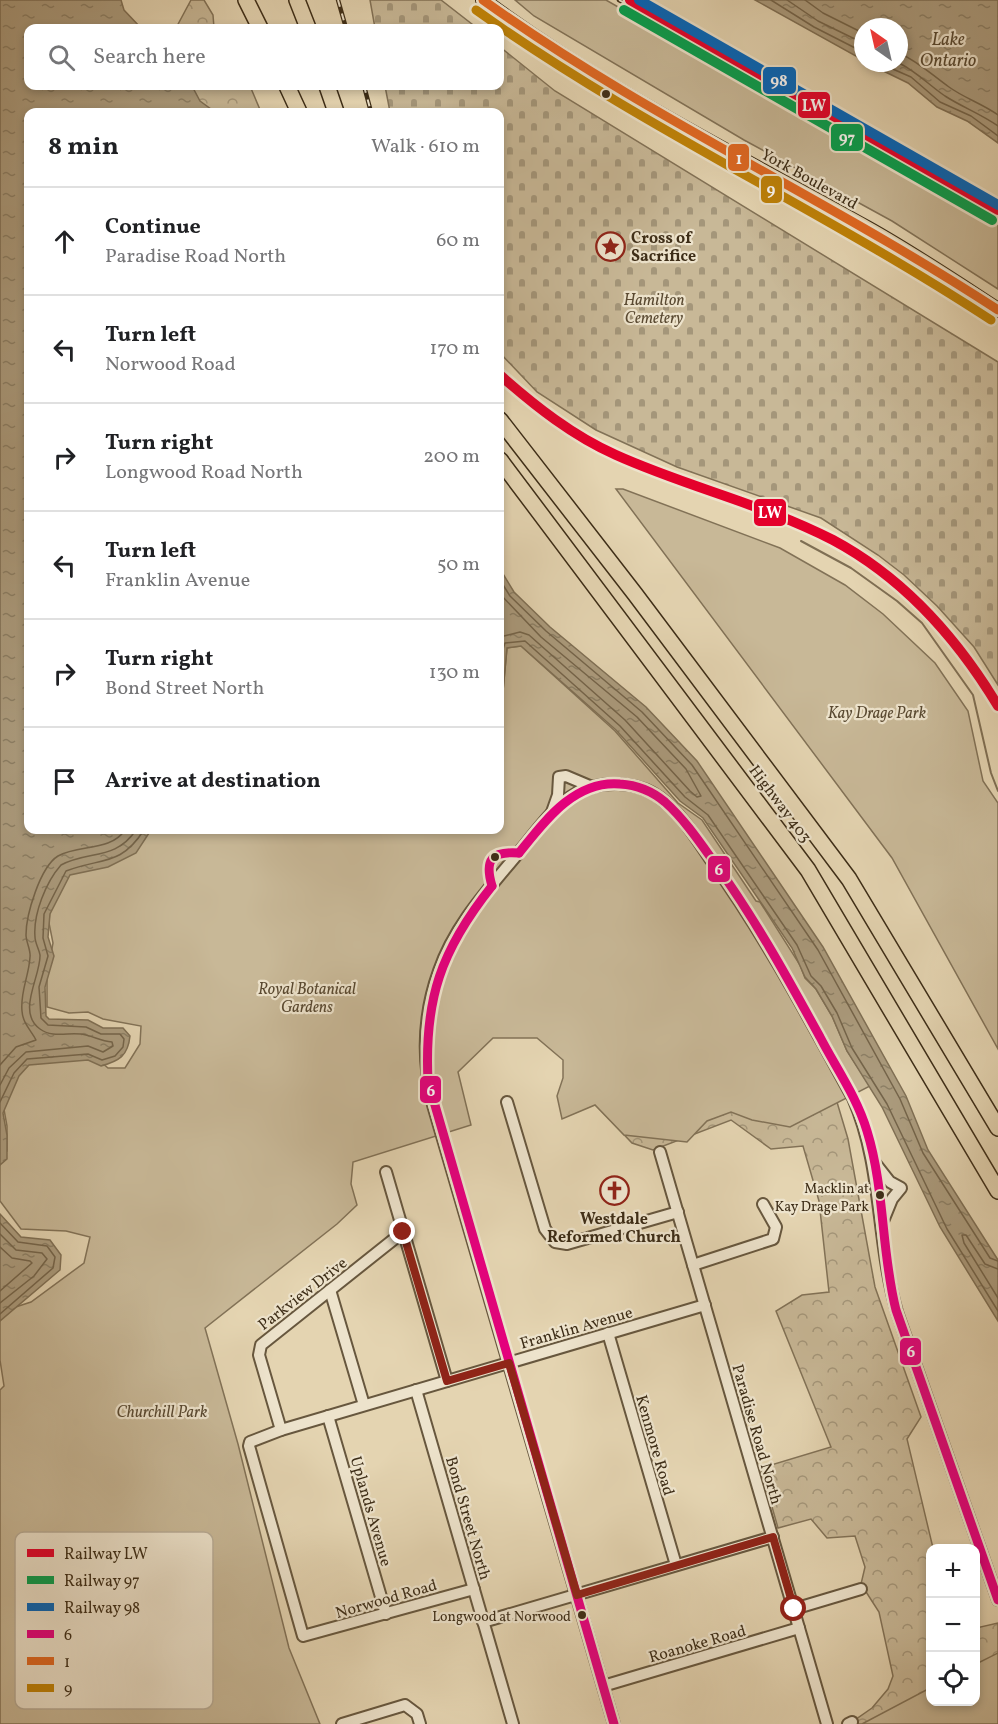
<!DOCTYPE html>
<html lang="en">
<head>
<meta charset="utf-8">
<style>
  body { margin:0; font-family:Vollkorn,serif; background:#f2f2f2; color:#202124 }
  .controls { position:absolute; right:18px; bottom:18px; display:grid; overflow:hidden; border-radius:12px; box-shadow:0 3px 9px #0003 }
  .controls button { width:54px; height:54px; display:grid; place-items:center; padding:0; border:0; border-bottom:2px solid #e0e0e0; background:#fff; color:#202124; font:30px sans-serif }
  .compass { position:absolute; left:854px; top:18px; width:54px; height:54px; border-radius:50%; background:#fff; box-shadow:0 3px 9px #0003; rotate:326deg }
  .stop { position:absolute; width:18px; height:18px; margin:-14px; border:4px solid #8f2418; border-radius:50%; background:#fff }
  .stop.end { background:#8f2418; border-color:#fff; box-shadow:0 2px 6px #0008 }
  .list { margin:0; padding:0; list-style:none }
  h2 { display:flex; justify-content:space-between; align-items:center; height:78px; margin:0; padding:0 24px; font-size:26px }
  h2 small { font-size:20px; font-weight:400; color:#757577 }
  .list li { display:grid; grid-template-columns:39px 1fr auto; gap:18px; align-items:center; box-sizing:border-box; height:108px; padding:0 24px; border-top:2px solid #e0e0e0 }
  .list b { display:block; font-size:22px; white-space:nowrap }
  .list p { margin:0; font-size:20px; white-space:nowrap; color:#757577 }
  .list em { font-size:20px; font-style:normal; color:#757577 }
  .icon { flex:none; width:33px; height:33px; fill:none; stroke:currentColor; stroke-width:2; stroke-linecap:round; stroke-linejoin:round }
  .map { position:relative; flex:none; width:998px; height:1724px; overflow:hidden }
  .search { position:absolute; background:#fff; box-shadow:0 3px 9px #0003; left:24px; top:24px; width:480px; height:66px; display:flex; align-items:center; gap:15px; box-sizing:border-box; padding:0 21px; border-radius:12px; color:#757577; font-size:22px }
  .panel { position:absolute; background:#fff; box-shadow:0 3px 9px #0003; left:24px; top:108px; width:480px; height:726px; border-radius:12px }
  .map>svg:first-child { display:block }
</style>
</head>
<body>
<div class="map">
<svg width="998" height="1724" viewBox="0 0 998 1724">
  <defs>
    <pattern id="forest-crowns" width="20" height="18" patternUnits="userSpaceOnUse" patternTransform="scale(1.5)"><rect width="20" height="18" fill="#c8b897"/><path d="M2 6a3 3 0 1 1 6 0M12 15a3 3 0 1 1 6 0" fill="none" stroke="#a4967a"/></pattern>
    <pattern id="cemetery-stones" width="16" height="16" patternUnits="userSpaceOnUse" patternTransform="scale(1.5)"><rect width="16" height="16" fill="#c8b897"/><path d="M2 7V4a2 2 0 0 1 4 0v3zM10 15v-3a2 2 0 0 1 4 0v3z" fill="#a4967a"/></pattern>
    <pattern id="water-ripples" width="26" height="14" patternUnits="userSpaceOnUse" patternTransform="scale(1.5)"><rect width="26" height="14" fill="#ab9b7d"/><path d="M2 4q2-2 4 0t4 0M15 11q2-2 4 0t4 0" fill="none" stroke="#8c7f65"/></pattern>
  </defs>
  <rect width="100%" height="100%" fill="#e4d4b1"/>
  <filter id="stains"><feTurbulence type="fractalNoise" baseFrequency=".00333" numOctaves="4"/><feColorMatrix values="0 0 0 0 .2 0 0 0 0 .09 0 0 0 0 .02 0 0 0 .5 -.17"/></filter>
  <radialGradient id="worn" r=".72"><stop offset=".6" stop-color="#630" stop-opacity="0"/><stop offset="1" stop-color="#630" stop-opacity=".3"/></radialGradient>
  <g fill="url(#forest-crowns)" stroke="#827257" stroke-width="1.5">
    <path d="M191,0H204L213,15L214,28H176Z"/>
    <path d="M188,86H250L261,112H207Z"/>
    <path d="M831,1082L848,1139L875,1287L921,1417L907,1439L933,1548H930V1700L913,1724H849L872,1708L888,1689L893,1676L879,1612L861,1584L865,1567L855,1536L827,1538L811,1519L778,1528L761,1468L831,1447L776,1311L802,1295L829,1292L819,1201L803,1146L771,1149L731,1120L653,1150L632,1143L595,1104Z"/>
    <path d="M998,1623V1654L976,1668V1628Z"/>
  </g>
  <g fill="url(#cemetery-stones)" stroke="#827257" stroke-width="1.5">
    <path d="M370,0H441L477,28H375Z"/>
    <path d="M500,47L555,91L998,362V685L974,647L937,606L904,575L878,555L821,518L677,467L596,430L537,392L500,353V112H390L385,86H500Z"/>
  </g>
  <g fill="#c8b897" stroke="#827257" stroke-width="1.5">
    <path d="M515,0H606L998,224V289L892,221L744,140L534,16Z"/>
    <path d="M616,489H623L780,548L845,585L883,614L935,663L968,711L983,781L998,803V1049L892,858Z"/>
    <path d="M521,646L615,731L678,803L702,820L756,901L760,902L800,965L805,978L816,989L832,1016L847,1051L870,1086L790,1127L752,1120L731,1112L707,1121L687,1142L624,1135L595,1105L562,1119L557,1096L563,1078V1060L537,1038H493L458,1072L471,1125L353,1162L351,1184L357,1205L337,1224L205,1328L238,1444L289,1648L320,1724H0V1390L4,1386L0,1360V1312L31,1302L84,1263L90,1237L66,1231L21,1229L0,1201V1156L7,1151V1126L3,1104L22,1066L88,1051L108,1068H125L140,1044L141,1026L103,1019L88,1012L69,1013L47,1007V975L53,943L49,923L50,906L70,867L145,830H500V692L503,691L507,648Z"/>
    <path d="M998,1653V1724H862L930,1688V1702H976V1664Z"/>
  </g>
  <g fill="url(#water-ripples)" stroke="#7f6f54" stroke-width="1.5">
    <path d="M0,0H121L124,10L141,28H28V86H192L200,101L215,112H28V830H151L136,853L108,867L70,875L50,914L48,937L54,956L45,987L46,1016L49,1019L88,1020L103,1028H123L130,1036C128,1056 119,1061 101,1066L88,1060L29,1065L19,1076L3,1113L7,1135V1159L0,1165Z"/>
    <path d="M755,0H998V143L967,121L937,107L908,83L867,63H899V27H863V60Z"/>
    <path d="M500,569L514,592L550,627L646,707L697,761L823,947L906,1096L928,1150L998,1260V1321L940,1227L882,1107L847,1051L832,1016L816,989L805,977L792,948L703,818L680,801L616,730L521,646L507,648L503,691L500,692Z"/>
    <path d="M0,1214L21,1237L50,1240L61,1255L60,1270L0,1321Z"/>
  </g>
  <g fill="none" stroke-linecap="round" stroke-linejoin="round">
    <g stroke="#74644a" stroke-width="1.5">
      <path d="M771,0L814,27L863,52"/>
      <path d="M787,0L818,21L863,43"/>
      <path d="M805,0L823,13L863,33"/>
      <path d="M899,53C919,62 932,75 949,87C964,98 983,104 998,115"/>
      <path d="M879,63L911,77L940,102L971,116L998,136"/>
      <path d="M899,63C917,72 929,85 945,96C962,107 981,114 998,126"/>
      <path d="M500,580L510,596L546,631L642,712L692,765L818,950L900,1099L923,1153L990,1258L998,1261"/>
      <path d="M500,594L541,637L637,717L686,769L701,796L697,797L690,791L625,720L529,635L520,632L500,637"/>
      <path d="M500,658L505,643L525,641L620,726L685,797L708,815L797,945L811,976L821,986L837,1013L852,1048L887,1104L947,1229L998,1311"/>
      <path d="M0,1065L16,1047L36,1040C31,1030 23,1024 22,1011C20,992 29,976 30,957C31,950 26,942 26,935C26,915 40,867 58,856C79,844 110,852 125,830"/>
      <path d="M0,1085L9,1068L26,1052L88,1046L103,1052L113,1046L112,1042C101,1041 95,1037 86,1035C72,1031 53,1039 40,1029C16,1012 41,976 40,955C39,949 35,943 35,937C33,914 46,882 61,865C89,850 115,861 136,830"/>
      <path d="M0,1102L14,1073L27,1059L88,1054L102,1060L115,1056L123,1047L124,1039L120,1034H101L86,1027L48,1025L41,1018L39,987L48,956L43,938L44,914L66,871C102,857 120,867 144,830"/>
      <path d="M0,1223L18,1242L47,1246L55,1257L53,1268L0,1314"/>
      <path d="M0,1234L16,1250L42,1253L47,1259L34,1276L0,1303"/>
      <path d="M0,1247L12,1258L30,1261L32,1263L0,1291"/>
      <path d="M998,1269L985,1264L966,1235H962L964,1243L998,1298"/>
    </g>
    <path stroke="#7f6f54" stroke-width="2" d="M801,541L851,568L897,601L922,623L973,695L991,773L998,791"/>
    <defs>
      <g id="minor">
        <path d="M552,812L558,795L559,777L566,776L592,787"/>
        <path d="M507,1102L545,1229L555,1242L567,1244L678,1212"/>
        <path d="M660,1152L827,1724"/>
        <path d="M875,1163L890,1182L901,1188L892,1199L883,1221"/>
        <path d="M386,1172L447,1381"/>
        <path d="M693,1265L773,1239L776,1227L763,1204"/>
        <path d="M330,1290L364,1405"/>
        <path d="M608,1333L676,1565"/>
        <path d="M416,1390L513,1724"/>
        <path d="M328,1416L386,1614"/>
        <path d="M281,1430L259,1355L261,1345L403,1232"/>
        <path d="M474,1589L303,1636L249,1446L250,1442L281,1430L705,1305"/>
        <path d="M794,1609L861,1589"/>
        <path d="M483,1622L773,1537"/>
        <path d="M603,1686L799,1628"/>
        <path d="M342,1724L405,1705L417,1714L420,1724"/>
        <path d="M614,1724L433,1105C422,1060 423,1015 439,971C455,924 489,889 520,851C537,831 553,806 577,793C600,780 638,781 659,797C681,813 696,838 711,860C765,935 809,1018 853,1098C883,1167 876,1240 897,1312L998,1600"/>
        <path d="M848,1724L852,1722"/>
      </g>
      <path id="major" d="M483,0C603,90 736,155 867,228C912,253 955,282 998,310"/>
      <g id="highway">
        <path d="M246,0L260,28"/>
        <path d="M297,0L308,28"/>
        <path d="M287,86L299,112"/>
        <path d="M327,86L336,112"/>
        <path d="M500,420L635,594L849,879L998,1128"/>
        <path d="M500,460L808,870L998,1191"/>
      </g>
    </defs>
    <use href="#minor" stroke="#67573e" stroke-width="14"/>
    <use href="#major" stroke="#3d2d17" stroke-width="16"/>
    <use href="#highway" stroke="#3d2d17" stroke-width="18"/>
    <use href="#minor" stroke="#ede3cc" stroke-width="10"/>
    <use href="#major" stroke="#e4d4b1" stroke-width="14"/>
    <use href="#highway" stroke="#e4d4b1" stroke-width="15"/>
    <defs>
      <g id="rail">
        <path d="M338,0L346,28"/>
        <path d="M619,0L998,216"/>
        <path d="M364,86L371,112"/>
      </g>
    </defs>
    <use href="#rail" stroke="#3d2d17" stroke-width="4.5"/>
    <use href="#rail" stroke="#ede3cc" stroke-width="2" stroke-dasharray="7" stroke-linecap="butt"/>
    <defs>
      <g id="bus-1">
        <path d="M519,853C544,822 574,780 620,784C637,785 652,791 665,802C684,819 699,841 714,862C754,917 787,977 820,1037C836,1068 857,1097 867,1131C885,1189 881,1251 896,1310L998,1600"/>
        <path d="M492,886C441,950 424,999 428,1081L614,1724"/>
        <path d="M492,886C484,859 492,851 519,853"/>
      </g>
      <path id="bus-2" d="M483,0C646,117 830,200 998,310"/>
      <path id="bus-3" d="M476,10C640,127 823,210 991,320"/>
    </defs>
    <use href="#bus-1" stroke="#ede3cc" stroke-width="14"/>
    <use href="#bus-2" stroke="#ede3cc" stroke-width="14"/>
    <use href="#bus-3" stroke="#ede3cc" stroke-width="14"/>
    <use href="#bus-1" stroke="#e5007d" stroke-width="9"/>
    <use href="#bus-2" stroke="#e06822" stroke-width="9"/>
    <use href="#bus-3" stroke="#bf8207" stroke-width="9"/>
    <defs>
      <g id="rail-1">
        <path d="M630,0L998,210"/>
        <path d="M500,375C535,406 573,436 616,455C687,487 763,504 833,540C904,578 957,638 998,706"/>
      </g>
      <path id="rail-2" d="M624,10L992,220"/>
      <path id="rail-3" d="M639,0L998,205"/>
    </defs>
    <use href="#rail-1" stroke="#ede3cc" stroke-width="15"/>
    <use href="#rail-2" stroke="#ede3cc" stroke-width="15"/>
    <use href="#rail-3" stroke="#ede3cc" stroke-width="15"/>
    <use href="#rail-1" stroke="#e4002b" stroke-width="10"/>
    <use href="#rail-2" stroke="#03a04e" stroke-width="10"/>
    <use href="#rail-3" stroke="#0065bd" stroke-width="10"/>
  </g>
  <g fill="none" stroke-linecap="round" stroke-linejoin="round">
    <path stroke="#8f2418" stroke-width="8" d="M403,1232L447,1381L509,1363L577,1595L773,1537L794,1609"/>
  </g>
  <defs>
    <symbol id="sight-ring" viewBox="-11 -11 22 22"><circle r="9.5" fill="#ede3cc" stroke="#8f2418" stroke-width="1.5"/><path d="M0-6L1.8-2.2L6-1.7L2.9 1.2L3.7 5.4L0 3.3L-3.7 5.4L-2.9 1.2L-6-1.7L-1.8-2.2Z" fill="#8f2418"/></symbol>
    <symbol id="church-ring" viewBox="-11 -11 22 22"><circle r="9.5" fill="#ede3cc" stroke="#8f2418" stroke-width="1.5"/><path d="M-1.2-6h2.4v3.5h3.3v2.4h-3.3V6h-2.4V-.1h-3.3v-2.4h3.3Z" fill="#8f2418"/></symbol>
  </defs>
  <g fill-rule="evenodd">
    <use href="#sight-ring" x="594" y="230" width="33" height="33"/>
    <use href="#church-ring" x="598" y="1174" width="33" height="33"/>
  </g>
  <g fill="#3d2d17" stroke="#ede3cc" stroke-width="2">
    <circle cx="606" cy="94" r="5"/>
    <circle cx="495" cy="857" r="5"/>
    <circle cx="880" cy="1195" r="5"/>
    <circle cx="582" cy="1615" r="5"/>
  </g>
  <g text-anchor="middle" stroke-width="4.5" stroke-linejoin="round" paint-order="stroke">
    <g font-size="14" fill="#3d2d17" stroke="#ede3cc" text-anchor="end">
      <text x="869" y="1193">Macklin at<tspan x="869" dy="18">Kay Drage Park</tspan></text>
      <text x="571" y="1621">Longwood at Norwood</text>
    </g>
    <g font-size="16" fill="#3d2d17" stroke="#ede3cc">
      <text transform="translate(810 178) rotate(29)" y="6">York Boulevard</text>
      <text transform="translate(781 803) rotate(53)" y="6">Highway 403</text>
      <text transform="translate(302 1293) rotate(-38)" y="6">Parkview Drive</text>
      <text transform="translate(576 1327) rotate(-16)" y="6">Franklin Avenue</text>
      <text transform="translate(758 1434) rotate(74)" y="6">Paradise Road North</text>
      <text transform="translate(656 1445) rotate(74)" y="6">Kenmore Road</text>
      <text transform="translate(372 1511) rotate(74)" y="6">Uplands Avenue</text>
      <text transform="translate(469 1518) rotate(74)" y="6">Bond Street North</text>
      <text transform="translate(386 1598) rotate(-16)" y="6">Norwood Road</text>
      <text transform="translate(697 1643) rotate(-16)" y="6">Roanoke Road</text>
    </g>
    <g font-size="16" font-weight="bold" fill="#3d2d17" stroke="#ede3cc" text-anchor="start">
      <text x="631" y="243">Cross of<tspan x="631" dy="18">Sacrifice</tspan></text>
      <text x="614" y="1224" text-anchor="middle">Westdale<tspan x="614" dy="18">Reformed Church</tspan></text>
    </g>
    <g font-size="16" font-style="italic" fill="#594931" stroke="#ede3cc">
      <text x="654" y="305">Hamilton<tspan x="654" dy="18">Cemetery</tspan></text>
      <text x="877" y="718">Kay Drage Park</text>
      <text x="307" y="994">Royal Botanical<tspan x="307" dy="18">Gardens</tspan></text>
      <text x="162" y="1417">Churchill Park</text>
    </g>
    <g font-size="18" font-style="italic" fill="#584830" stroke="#ede3cc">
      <text x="948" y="45">Lake<tspan x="948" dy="21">Ontario</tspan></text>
    </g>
  </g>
  <rect x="15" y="1532" width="198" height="177" rx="9" fill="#ede3cc" stroke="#b8ac96" stroke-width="1.5"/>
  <rect x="27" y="1549" width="27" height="8" fill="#e4002b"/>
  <rect x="27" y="1576" width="27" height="8" fill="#03a04e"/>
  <rect x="27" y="1603" width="27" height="8" fill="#0065bd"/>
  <rect x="27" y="1630" width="27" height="8" fill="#e5007d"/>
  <rect x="27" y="1657" width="27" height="8" fill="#e06822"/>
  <rect x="27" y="1684" width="27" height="8" fill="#bf8207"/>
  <g font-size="16" fill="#3d2d17">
    <text x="64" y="1559">Railway LW</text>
    <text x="64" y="1586">Railway 97</text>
    <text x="64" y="1613">Railway 98</text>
    <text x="64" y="1640">6</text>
    <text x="64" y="1667">1</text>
    <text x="64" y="1694">9</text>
  </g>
  <g stroke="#ede3cc" stroke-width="2">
    <rect x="762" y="66" width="35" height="29" rx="6" fill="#0065bd"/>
    <rect x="797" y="91" width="34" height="28" rx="6" fill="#e4002b"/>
    <rect x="830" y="123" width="34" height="29" rx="6" fill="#03a04e"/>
    <rect x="727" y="143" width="23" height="29" rx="6" fill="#e06822"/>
    <rect x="760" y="175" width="23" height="29" rx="6" fill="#bf8207"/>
    <rect x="753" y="498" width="34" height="29" rx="6" fill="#e4002b"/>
    <rect x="707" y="855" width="24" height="28" rx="6" fill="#e5007d"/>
    <rect x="419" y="1075" width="23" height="29" rx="6" fill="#e5007d"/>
    <rect x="899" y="1337" width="23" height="29" rx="6" fill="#e5007d"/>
  </g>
  <g font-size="16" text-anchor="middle" font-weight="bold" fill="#fff">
    <text x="779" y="86">98</text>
    <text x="814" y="111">LW</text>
    <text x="847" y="143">97</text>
    <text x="739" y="164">1</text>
    <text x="771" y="195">9</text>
    <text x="770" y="518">LW</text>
    <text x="719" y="875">6</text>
    <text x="431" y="1096">6</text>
    <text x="911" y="1357">6</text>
  </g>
  <rect width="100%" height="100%" filter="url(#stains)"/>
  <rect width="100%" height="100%" fill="url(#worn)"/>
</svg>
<div class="controls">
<button>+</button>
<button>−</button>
<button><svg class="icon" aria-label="locate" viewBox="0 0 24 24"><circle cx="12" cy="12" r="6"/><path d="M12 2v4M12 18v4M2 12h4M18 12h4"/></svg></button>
</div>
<svg class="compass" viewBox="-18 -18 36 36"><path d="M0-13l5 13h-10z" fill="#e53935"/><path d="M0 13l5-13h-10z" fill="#757577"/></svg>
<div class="stop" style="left:794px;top:1609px"></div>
<div class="stop end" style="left:403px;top:1232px"></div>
<div class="search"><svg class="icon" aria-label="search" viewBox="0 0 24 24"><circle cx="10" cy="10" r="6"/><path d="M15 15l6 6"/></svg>Search here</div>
<section class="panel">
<h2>8 min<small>Walk · 610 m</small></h2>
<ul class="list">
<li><svg class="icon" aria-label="ahead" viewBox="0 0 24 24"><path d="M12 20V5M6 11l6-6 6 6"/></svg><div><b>Continue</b><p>Paradise Road North</p></div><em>60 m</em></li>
<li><svg class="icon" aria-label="left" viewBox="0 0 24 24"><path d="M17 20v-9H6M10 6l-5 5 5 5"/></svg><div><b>Turn left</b><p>Norwood Road</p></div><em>170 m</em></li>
<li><svg class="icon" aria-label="right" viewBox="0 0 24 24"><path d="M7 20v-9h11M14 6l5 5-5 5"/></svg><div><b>Turn right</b><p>Longwood Road North</p></div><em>200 m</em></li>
<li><svg class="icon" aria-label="left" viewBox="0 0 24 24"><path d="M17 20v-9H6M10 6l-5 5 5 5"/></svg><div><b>Turn left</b><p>Franklin Avenue</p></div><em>50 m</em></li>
<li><svg class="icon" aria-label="right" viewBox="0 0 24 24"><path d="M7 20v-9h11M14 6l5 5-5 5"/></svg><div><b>Turn right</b><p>Bond Street North</p></div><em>130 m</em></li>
<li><svg class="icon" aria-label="arrive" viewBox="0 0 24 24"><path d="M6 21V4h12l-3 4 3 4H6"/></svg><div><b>Arrive at destination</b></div></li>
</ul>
</section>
</div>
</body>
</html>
